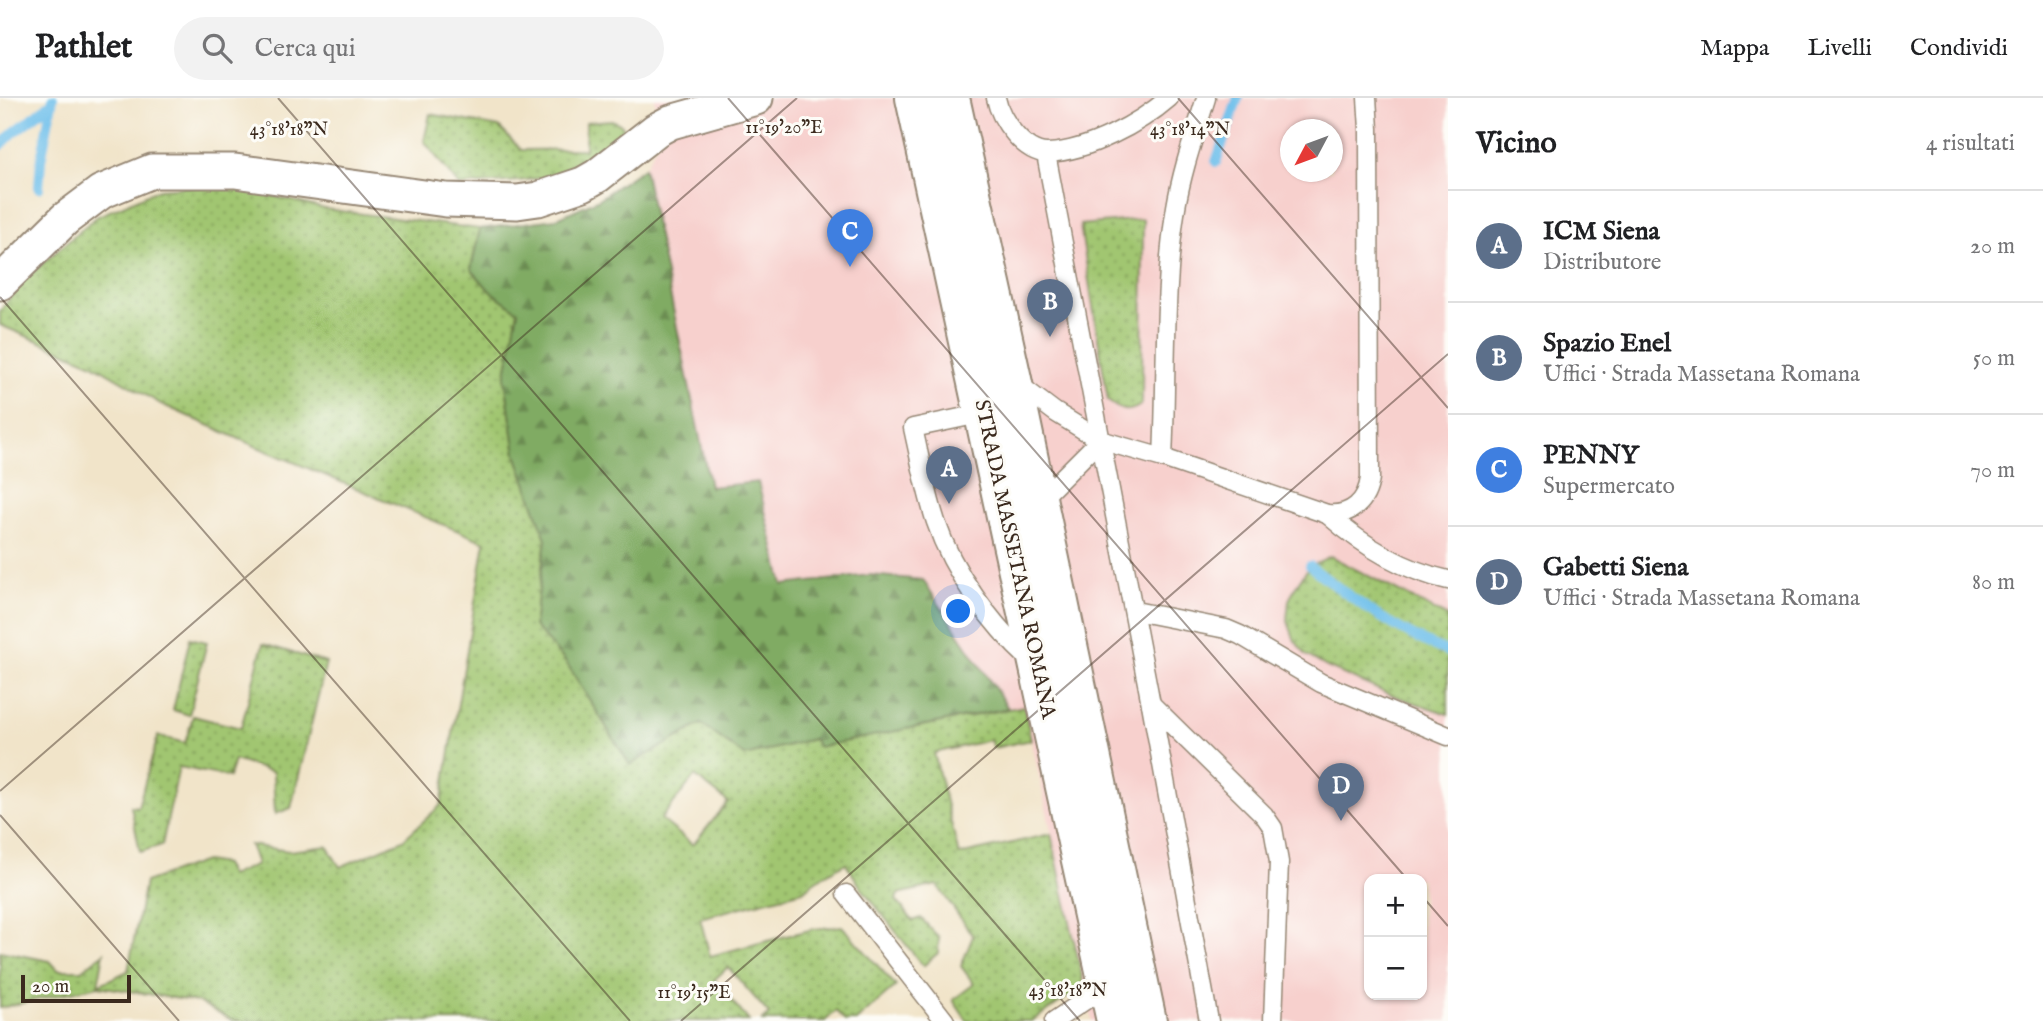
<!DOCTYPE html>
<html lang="it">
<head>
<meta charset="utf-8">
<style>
  body { margin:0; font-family:"IM FELL English",serif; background:#f2f2f2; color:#202124 }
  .controls { position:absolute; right:21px; bottom:21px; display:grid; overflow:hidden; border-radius:14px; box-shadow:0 2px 5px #0004 }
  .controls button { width:63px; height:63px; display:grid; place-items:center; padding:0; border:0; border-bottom:2px solid #e0e0e0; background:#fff; color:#202124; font:35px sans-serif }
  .compass { position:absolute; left:1280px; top:21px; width:63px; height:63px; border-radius:50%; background:#fff; box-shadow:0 2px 5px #0004; rotate:229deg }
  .scale { position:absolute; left:21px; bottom:18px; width:110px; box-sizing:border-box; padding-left:7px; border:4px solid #3b2a1e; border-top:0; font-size:19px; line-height:24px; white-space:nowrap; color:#3b2a1e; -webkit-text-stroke:5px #fdfcf7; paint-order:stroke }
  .you { position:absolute; left:959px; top:514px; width:24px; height:24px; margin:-18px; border:5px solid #fff; border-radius:50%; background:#1a73e8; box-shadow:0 0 0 10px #1a73e833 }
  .badge { display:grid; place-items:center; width:46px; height:46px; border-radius:50%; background:#111827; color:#fff; font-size:23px; font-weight:700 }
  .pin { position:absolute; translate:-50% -58px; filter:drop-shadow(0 2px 4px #0008) }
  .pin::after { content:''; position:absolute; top:37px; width:24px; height:21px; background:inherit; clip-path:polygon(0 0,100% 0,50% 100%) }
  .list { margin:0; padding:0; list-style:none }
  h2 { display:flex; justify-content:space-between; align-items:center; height:91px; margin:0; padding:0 28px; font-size:30px }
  h2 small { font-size:23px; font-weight:400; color:#757577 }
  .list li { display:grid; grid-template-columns:46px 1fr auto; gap:21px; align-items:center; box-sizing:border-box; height:112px; padding:0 28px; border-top:2px solid #e0e0e0 }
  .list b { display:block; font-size:26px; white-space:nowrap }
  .list p { margin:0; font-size:23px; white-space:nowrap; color:#757577 }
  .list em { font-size:23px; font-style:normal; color:#757577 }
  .icon { flex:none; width:38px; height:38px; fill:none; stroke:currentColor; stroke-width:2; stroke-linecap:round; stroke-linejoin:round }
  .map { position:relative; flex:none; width:1448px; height:923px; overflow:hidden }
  header { display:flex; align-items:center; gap:42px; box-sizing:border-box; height:98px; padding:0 35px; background:#fff; border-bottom:2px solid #e0e0e0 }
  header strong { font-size:33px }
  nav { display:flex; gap:38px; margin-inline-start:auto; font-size:24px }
  .search { width:490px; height:63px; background:#f2f2f2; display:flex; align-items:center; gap:18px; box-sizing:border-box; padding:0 24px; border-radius:38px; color:#757577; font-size:26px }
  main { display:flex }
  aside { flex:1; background:#fff }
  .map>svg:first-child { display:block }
</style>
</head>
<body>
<header>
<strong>Pathlet</strong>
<div class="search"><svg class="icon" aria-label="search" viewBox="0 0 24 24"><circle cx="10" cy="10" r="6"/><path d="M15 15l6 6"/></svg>Cerca qui</div>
<nav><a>Mappa</a><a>Livelli</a><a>Condividi</a></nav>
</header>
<main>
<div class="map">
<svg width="1448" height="923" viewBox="0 0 1448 923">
  <defs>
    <pattern id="green-dots" width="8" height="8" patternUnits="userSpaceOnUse" patternTransform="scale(1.75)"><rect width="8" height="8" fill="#a1c671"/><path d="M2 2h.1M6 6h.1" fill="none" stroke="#84a15c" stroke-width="1.8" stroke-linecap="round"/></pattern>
    <pattern id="forest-firs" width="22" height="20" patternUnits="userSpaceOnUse" patternTransform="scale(1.75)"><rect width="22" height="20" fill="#80ab63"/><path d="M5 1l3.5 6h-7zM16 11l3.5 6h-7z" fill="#6a8b51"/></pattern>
  </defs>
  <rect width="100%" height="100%" fill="#fdfcf7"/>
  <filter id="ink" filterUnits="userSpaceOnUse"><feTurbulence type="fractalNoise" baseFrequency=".0143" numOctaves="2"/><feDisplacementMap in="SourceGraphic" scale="14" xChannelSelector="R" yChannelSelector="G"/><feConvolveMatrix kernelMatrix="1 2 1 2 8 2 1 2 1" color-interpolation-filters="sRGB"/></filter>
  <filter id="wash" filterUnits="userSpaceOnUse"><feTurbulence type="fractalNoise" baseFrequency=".00686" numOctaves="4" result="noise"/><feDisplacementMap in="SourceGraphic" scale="28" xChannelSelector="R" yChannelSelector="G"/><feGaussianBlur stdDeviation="1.57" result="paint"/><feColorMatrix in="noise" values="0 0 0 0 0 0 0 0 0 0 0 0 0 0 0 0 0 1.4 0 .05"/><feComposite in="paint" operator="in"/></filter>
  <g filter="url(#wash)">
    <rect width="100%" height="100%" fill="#f1e4c9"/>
    <path fill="#f7d0cd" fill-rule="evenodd" d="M654,0H1448V519L1330,458L1295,543L1306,557L1327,569L1386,595L1448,616V923H1092L1024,608L1008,610L923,482L870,477L783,487L758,385L710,389L644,70L663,35ZM1290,32H1332V74H1290ZM1369,781H1422V897H1369Z"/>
    <g fill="url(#green-dots)" stroke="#6e7848" stroke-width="2" fill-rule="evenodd">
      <path d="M430,16L499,29L521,52L585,51L586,24L612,22L622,27L626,37C609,49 592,64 572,72C546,83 489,85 459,88L424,43Z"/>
      <path d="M225,86L325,111L480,131L471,171L490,193L518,213L505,281L516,356L546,441L534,528L566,564L630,667L701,626L745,658L813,641L819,648L1024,608L1031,642L993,650L990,642L934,655L959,757L1051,736L1084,888L1032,923H967L953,902L974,886L961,868L973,838L937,787L898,796L896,802L913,823L921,820L939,840L938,855L923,868L860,788L846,765L816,782L803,793L700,820L710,858L813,831L842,828L896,888L856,923H845L836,913L825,923H762L769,916L728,869L714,882L749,923H234L198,904L98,888L0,910V853L50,863L58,872H82L104,855L98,887L128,873L145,784L205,763L224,766L230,778L257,766L250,747L289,753L327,748L340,769L403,742L441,707L485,444L255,348L161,306L91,265L0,227V213L24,182L96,119L159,91ZM695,678L728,704L693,747L661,721Z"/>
      <path d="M1143,121L1142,306C1129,316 1120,313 1108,303L1080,127Z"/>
      <path d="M1330,458L1448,519V616L1386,595L1327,569L1306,557L1295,543L1287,521L1289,502L1297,486L1310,468Z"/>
      <path d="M190,540L207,544L189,617L173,612Z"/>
      <path d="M263,546L326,565L291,710L275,716L273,674L234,662L229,679L179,669L162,747L140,754L131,708L138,709L158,638L185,645L193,618L241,630Z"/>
    </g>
    <path fill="url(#forest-firs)" stroke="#5e6a40" stroke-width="2" d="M644,70L710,389L758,384L783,487L870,477L923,482L1008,610L819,649L813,641L745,658L701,626L630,667L566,564L534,528L546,441L516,356L505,281L518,213L490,193L471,171L480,131L555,121L597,102Z"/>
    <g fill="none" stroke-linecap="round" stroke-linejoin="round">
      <g stroke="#70c0eb" stroke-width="10">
        <path d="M0,48L13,35L52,5"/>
        <path d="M1216,64L1238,0"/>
        <path d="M39,90L41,62L53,0"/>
        <path d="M1310,468C1353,502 1396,533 1448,554"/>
      </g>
    </g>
  </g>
  <g filter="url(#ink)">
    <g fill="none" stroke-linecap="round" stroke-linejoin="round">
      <defs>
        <g id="service">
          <path d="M996,0C1000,21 1024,56 1048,55C1088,53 1139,26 1169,0"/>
          <path d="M1206,0C1195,36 1182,72 1176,109C1163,190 1167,277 1163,360L1327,416C1351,418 1367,404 1370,380L1369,31L1367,0"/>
          <path d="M1046,56L1151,606"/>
          <path d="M1018,286L1055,314L1100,342L1163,360"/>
          <path d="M984,315L913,330C920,361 926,394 936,424C953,475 991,526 1030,562"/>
          <path d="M1038,404L1100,342"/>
          <path d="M1327,416C1362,447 1402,472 1448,482"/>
          <path d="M1135,513L1226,531L1240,537L1321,585L1448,638"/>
          <path d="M846,796L945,923"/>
          <path d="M1054,923L1108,887"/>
          <path d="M1209,923L1151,606L1264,717L1273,730L1279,764L1273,923"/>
        </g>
        <path id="minor" d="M0,185L65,121L101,94L152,73H235L446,102L517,104L538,101L583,86L597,78L656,32L671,24L756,0"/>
        <g id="primary">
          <path d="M915,0L1116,923"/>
          <path d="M950,0L1012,281L1147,923"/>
        </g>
      </defs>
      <use href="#service" stroke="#968774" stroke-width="21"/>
      <use href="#minor" stroke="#968774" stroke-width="37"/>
      <use href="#primary" stroke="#968774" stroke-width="42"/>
      <use href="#service" stroke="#fff" stroke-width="18"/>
      <use href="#minor" stroke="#fff" stroke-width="33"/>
      <use href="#primary" stroke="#fff" stroke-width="38"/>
    </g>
  </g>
  <path fill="none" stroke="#3b2a1e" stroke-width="2" stroke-opacity="0.45" d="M278,0L1080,923M728,0L1407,781M1178,0L1448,310M0,199L630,923M0,693L797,0M0,717L179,923M1422,798L1448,828M681,923L1448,256"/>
  <g text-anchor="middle" stroke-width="6" stroke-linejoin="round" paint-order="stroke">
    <g font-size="21" fill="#3b2a1e" stroke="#fdfcf7">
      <text transform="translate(1016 461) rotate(78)" y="7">STRADA MASSETANA ROMANA</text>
    </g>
  </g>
  <g font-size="18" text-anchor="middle" fill="#3b2a1e" stroke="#fdfcf7" stroke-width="6" stroke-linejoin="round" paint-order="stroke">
    <text x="784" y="35">11°19'20"E</text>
    <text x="1190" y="37">43°18'14"N</text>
    <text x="289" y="37">43°18'18"N</text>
    <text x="1068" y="898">43°18'18"N</text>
    <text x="694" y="900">11°19'15"E</text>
  </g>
</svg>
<div class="controls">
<button>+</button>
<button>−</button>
</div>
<svg class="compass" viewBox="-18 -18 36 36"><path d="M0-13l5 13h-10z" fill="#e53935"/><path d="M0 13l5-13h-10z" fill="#757577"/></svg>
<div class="scale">20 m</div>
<div class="you"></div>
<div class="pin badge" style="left:949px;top:406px;background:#5c6f8a">A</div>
<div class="pin badge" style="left:1050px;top:239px;background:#5c6f8a">B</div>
<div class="pin badge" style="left:850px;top:169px;background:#3f7fe0">C</div>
<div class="pin badge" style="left:1341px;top:723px;background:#5c6f8a">D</div>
</div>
<aside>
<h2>Vicino<small>4 risultati</small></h2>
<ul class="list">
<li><span class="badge" style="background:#5c6f8a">A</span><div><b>ICM Siena</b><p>Distributore</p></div><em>20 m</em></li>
<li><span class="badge" style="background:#5c6f8a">B</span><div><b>Spazio Enel</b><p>Uffici · Strada Massetana Romana</p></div><em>50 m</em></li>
<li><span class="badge" style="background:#3f7fe0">C</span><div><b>PENNY</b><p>Supermercato</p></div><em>70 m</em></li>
<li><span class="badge" style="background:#5c6f8a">D</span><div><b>Gabetti Siena</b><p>Uffici · Strada Massetana Romana</p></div><em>80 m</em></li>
</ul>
</aside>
</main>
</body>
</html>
